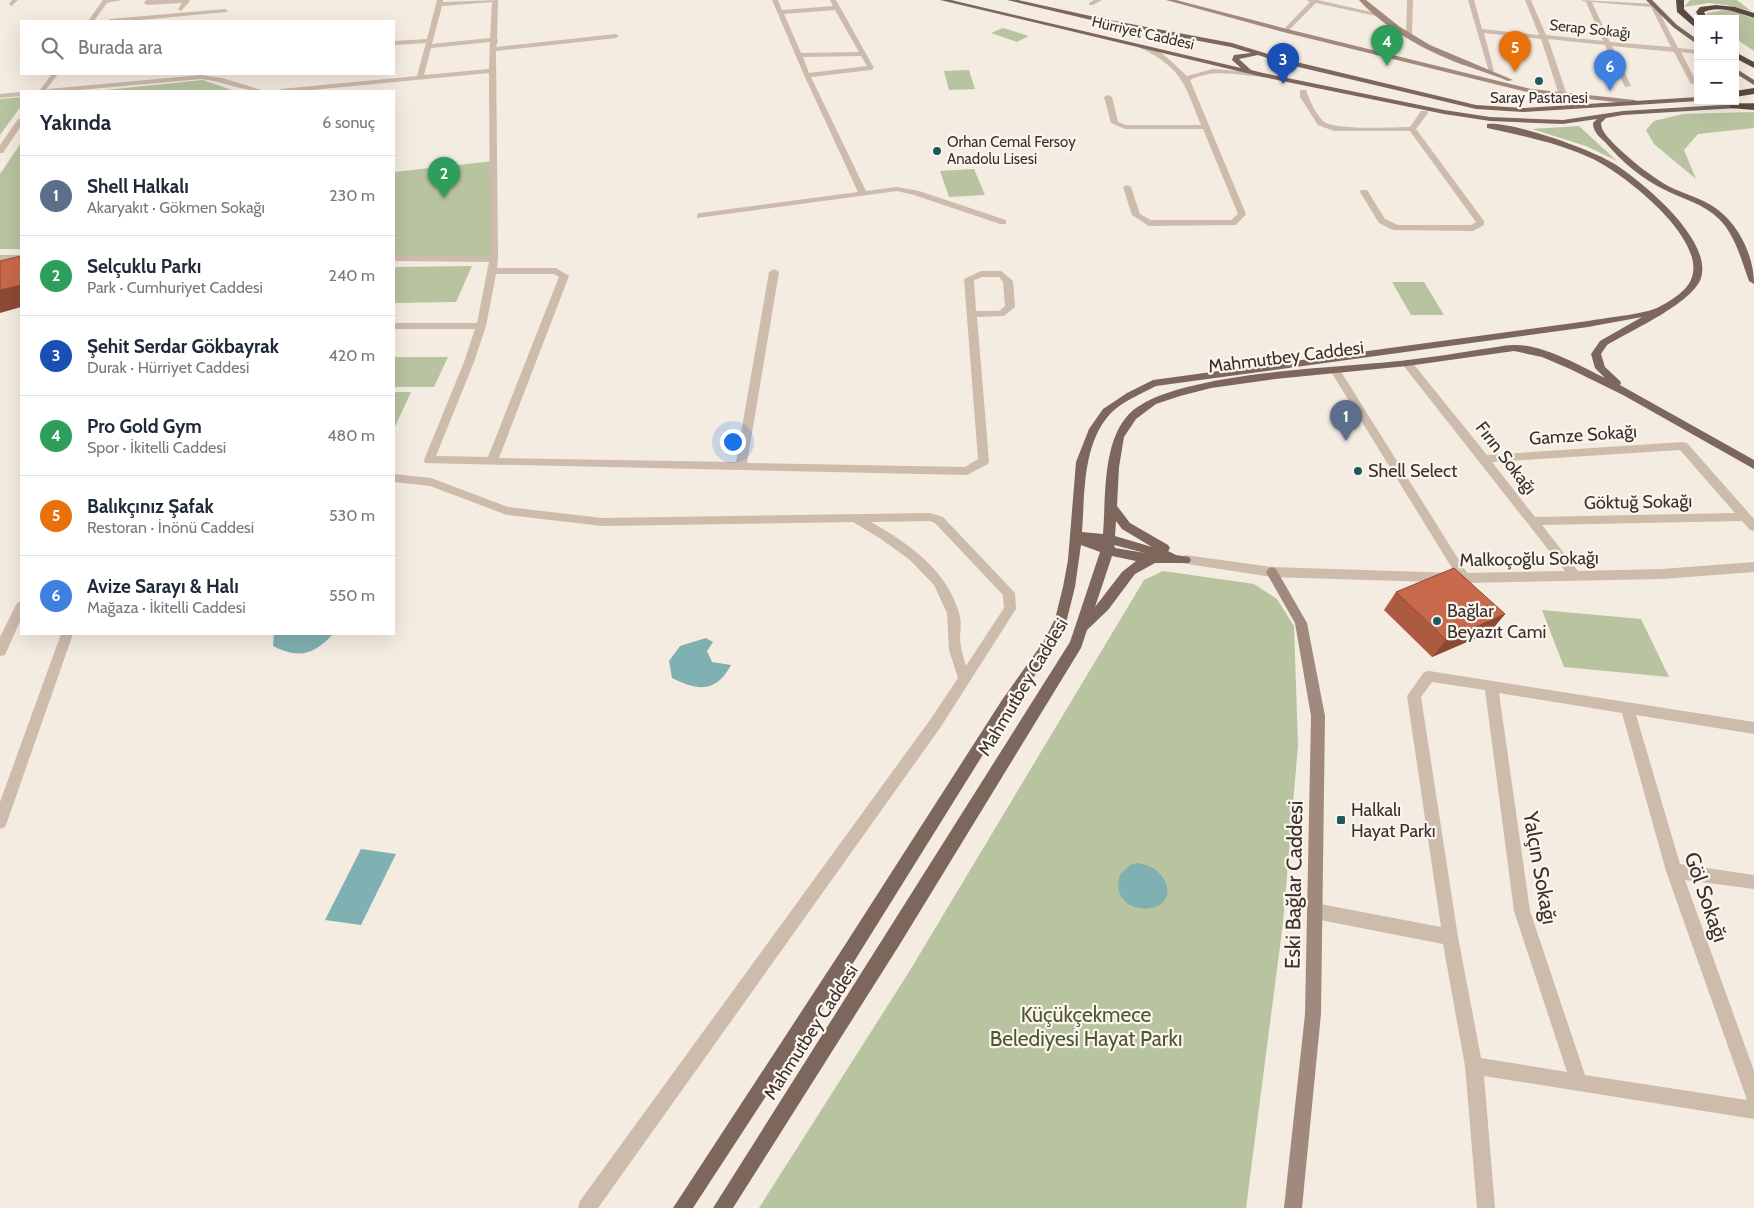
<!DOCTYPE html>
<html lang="tr">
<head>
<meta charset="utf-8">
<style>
  body { margin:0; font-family:Cabin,sans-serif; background:#f2f2f3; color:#1f2937 }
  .controls { position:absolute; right:15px; top:15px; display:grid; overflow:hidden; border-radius:0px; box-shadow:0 5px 20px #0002 }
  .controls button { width:45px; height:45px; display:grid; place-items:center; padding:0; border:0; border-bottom:1px solid #e0e1e3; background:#fff; color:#1f2937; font:25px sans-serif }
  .you { position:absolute; left:732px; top:441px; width:18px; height:18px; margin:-12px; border:4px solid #fff; border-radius:50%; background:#1a73e8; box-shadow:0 0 0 8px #1a73e833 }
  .badge { display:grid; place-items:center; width:32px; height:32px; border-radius:50%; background:#2563eb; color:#fff; font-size:16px; font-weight:700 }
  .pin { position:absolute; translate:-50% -41px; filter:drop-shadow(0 1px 2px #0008) }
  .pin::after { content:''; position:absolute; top:26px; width:18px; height:15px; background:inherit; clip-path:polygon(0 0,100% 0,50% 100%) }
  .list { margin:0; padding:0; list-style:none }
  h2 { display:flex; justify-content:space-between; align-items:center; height:65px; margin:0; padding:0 20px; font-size:21px }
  h2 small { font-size:16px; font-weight:400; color:#747a83 }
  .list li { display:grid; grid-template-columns:32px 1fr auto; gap:15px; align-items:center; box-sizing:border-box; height:80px; padding:0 20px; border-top:1px solid #e0e1e3 }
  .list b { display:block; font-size:19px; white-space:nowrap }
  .list p { margin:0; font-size:16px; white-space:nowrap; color:#747a83 }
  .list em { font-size:16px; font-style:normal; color:#747a83 }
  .icon { flex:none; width:28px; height:28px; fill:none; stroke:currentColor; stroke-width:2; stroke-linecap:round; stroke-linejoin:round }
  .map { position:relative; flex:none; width:1754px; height:1208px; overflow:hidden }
  .search { position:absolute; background:#fff; box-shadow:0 5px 20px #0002; left:20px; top:20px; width:375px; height:55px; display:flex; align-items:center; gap:12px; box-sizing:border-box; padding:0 18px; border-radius:0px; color:#747a83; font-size:19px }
  .panel { position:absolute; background:#fff; box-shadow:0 5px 20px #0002; left:20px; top:90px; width:375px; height:545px; border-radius:0px }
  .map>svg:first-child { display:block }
</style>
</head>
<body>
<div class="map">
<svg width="1754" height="1208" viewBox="0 0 1754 1208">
  <rect width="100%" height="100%" fill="#f4ebe1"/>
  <g fill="#b8c4a0">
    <path d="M1690,0H1737L1751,11L1726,5L1709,3L1684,7Z"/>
    <path d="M1724,10L1737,12L1754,19V51L1735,38V19H1709L1706,16L1707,13Z"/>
    <path d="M1003,28L1029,36L1017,42L991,33Z"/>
    <path d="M969,70L975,89L949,90L944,71Z"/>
    <path d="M203,80L235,91H96Z"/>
    <path d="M21,97V106L0,135V99Z"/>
    <path d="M1754,112V128L1698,134L1684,150L1696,179L1654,144L1646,130L1654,121L1683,114Z"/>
    <path d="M1579,126L1617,161L1586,146L1532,129Z"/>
    <path d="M21,143V249H0V174Z"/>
    <path d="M494,161V259L394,257V172Z"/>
    <path d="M974,169L985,195L949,197L940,171Z"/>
    <path d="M472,266L456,302L394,303V267Z"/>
    <path d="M1392,282H1424L1444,315H1411Z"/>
    <path d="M394,357H448L434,387H394Z"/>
    <path d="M394,392H411L394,429Z"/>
    <path d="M1163,571L1254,584L1277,599L1294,626L1298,745L1283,923L1246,1208H759L909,972L1144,580Z"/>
    <path d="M1542,610L1641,619L1669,677L1564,667Z"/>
  </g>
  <g fill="#7fb0b2">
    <path d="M274,634H333C314,655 298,659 273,646Z"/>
    <path d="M706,638L713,642L707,651L712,662L731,665C716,693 698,691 672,678L669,661L680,646Z"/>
    <path d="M361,849L396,854L361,925L325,920Z"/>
    <path d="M1137,863C1148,865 1157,868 1163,878C1187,917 1106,922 1120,874L1130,865Z"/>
  </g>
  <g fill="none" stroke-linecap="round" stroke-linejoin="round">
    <g fill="#cdbbac" fill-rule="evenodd">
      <path d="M12,0H18L12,6L9,4Z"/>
      <path d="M104,0H122L106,3Z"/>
      <path d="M146,0H189L190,1L181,11L178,9L182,3L147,5L144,3Z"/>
      <path d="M437,0H443V2L498,0L497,38L498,40L496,47L616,34L619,36L616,38L496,51L498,259L497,268H556L569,276L499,458L736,462L769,272L774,269L779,272L747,463L965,467L978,459L964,279L981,271H1001L1013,281L1015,307L1004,316L977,317L989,461L988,464L967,475L425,463L424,460L464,362L475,329H394V323H477L489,262L394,261V255L490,256L489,73L301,91H277L281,89L417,76L426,43L394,45V41L427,39ZM492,2L490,38L432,44L442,6ZM490,42L489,69L424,75L431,48ZM496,274H554L559,277L488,457L436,456L474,362L486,326ZM982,277H999L1003,282L1005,306L999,311H976L974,280Z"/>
      <path d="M772,0H778L782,10L833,6L830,0H836L874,68L871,70L811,77L866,191L897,187L919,191L1006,220V224H1000L914,195L897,191L697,218V214L700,213L858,192L804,75ZM835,10L859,52L801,53L784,14ZM861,56L867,66L809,73L803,57Z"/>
      <path d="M1094,0H1102L1093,5H1089V3Z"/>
      <path d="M1306,0H1318L1384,15L1381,17L1316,3L1287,32H1283V30L1310,2Z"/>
      <path d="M1407,0H1413L1412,36L1409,38L1406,36Z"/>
      <path d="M1468,0H1474L1482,29L1539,35L1525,0H1531L1546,35L1603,41L1586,2L1581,0L1655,4L1678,48L1698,50V54L1681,52L1697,83L1691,84L1674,52L1612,46L1631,86L1625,87L1605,45L1548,39L1567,95L1563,97L1559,95L1541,39L1484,33L1494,71L1489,72ZM1592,2L1651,7L1671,47L1610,42Z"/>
      <path d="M225,9L228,11L227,12L129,21H107L110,19Z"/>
      <path d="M1140,46C1158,45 1174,64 1187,76L1213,69L1263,73L1266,75L1263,77C1239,75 1213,68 1190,80L1246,214L1236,225L1149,226L1132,215L1123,187L1127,185L1131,187L1140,214L1151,220H1231L1238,214L1203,129H1125L1111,123L1104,97L1108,95L1112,97L1118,122L1126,125H1201C1185,85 1182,67 1140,48Z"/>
      <path d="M201,75L222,78L265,91C243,92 223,81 201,79L68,91H44L48,89Z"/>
      <path d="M1300,90H1306C1309,100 1316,114 1323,121C1335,131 1393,127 1410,127L1421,111H1427L1428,113L1416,129L1484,221V225L1473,231L1393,230L1379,223L1360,192L1361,190H1367L1385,219L1398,225H1471L1476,222L1410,131H1334L1318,125L1300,97Z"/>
      <path d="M21,92V96L0,98V94Z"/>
      <rect x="0" y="255" width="21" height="6"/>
      <path d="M1407,360L1411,361L1487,455L1683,442L1687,443L1754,519V531L1750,530L1742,521L1542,525L1578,571L1662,569L1754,562V572L1662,579L1464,583L1272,577L1181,563L1179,560L1181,557L1185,555L1272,567L1455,573L1330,370L1335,367L1340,370L1467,573L1565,571L1403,365V361ZM1680,450L1735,513L1535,517L1492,462Z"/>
      <path d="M394,474L431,478L508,507L602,518L930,513L943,517L1015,593L1016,609L1014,612L940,728L598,1208H578L580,1201L930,720L958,678L949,650L947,613L934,585L910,560L881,539L853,522L602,526L507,515L430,486L394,482ZM930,521L935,523L1003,595L1004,608L966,666C963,657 961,648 960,640C960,631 962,621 959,613C947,570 908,543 871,522Z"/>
      <path d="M21,601V619L5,655L0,656V637L17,603Z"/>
      <path d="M61,634H73L7,822L5,827L0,829V802Z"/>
      <path d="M1429,671L1754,722V734L1636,715L1680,864L1754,875V889L1685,880L1754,1071V1119L1484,1076L1495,1208H1477L1465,1066L1443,944L1315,919L1309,916L1307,911L1309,906L1315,903L1441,927L1407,696L1424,672ZM1432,682L1485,690L1514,911L1567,1072L1481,1058L1458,937L1421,697ZM1499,693L1622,713L1666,871L1747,1100L1585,1075L1530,911Z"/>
    </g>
    <g fill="#cdbbac" fill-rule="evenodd">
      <path d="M103,0H109L94,21H88Z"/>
      <path d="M52,74H58L45,91H39Z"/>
      <path d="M18,119H21V126L3,153H0V145Z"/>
    </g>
    <g fill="#a18a7d" fill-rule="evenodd">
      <path d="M1166,0H1176L1287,29L1531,89L1635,100L1639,102L1635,104L1531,93L1283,32Z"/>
      <path d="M1359,0H1366L1400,27L1430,45L1513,80L1508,81C1487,72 1466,67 1446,58C1415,45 1382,25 1359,0Z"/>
      <path d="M1272,567L1276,569L1307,623L1325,716L1321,1014L1302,1208H1284L1305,1014L1311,716L1295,623L1266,572L1268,569Z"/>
    </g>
    <g fill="#7d675c" fill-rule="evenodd">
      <path d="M940,0H951L1241,68L1232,60L1234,55L1251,53L1231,47L1104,23L1007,0H1018L1104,19L1232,43L1288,60L1476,105L1523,108L1698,97V101L1523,112L1476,109L1286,64L1258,55L1239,59L1251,70L1263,73L1444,110L1490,117L1563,120L1623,111L1754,103V107L1623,115L1606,118L1601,123C1601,132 1610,139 1615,145C1632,161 1650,176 1670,187C1683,193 1697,197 1709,204C1736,219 1754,253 1754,284L1749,281C1741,260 1736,236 1719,219C1704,204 1683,199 1665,190C1642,179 1621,161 1605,142C1599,137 1593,131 1593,123L1597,119L1563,124L1490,121L1444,114L1263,77Z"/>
      <path d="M1646,0H1652L1677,25L1698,40V45L1673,27Z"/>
      <path d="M1735,68L1754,80V85L1735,73Z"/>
      <path d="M1487,124C1512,121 1590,149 1613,163C1642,181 1713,240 1701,278C1693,303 1630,331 1607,345L1601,354L1605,367L1620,381L1621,383L1620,385L1754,460V469L1623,395L1570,369L1542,357L1514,351L1407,366L1275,379L1211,388L1180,396L1156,404L1136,419L1124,437L1119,467L1117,506L1130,523L1168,545L1170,548L1168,551L1176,555L1189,557L1191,560L1189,563H1155L1135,574L1108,610L1087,630L1081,648L900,944L733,1208H713L1070,642L1100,552L1081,545L1075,587L1067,619L1054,648L1012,708L855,960L693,1208H673L843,948L1002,700L1044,641L1055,619L1063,587L1068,560L1076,462L1089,429L1103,409L1127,393L1153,380L1588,321C1604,318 1646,314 1659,307C1670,301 1688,291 1692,277C1705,237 1624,174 1593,159C1559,143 1523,136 1487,128ZM1642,317L1600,341L1591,354L1595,368L1605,378C1578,365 1543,344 1513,345C1503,345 1493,348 1483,349C1458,353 1433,357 1408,360C1345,368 1171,371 1129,414C1102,442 1106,498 1103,534L1082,532C1085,494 1082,445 1110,414C1121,402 1141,394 1156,386L1588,327ZM1116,521L1122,529L1152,547L1115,536ZM1114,545L1145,553L1115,548ZM1112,556L1136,561L1122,572L1095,607Z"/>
    </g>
    <g fill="#5c4a42" fill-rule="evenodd">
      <path d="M1676,0H1684V9L1698,23V30L1677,12Z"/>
      <path d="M1716,5L1735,7L1754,13V18C1738,13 1720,5 1704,12L1708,19H1700L1696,12L1700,7Z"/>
      <path d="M1735,52L1754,62V68L1735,58Z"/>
      <path d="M1754,88V94L1735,97V91Z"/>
      <path d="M1733,103L1754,104V110L1730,108L1729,106Z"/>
    </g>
  </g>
  <path fill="#ac5a40" d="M1396,592L1505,614L1490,632L1432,657L1384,610Z"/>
  <g fill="#8c4a34">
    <path d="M21,285V307L0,313V290Z"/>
    <path d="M1505,614L1490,632L1432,657L1446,640Z"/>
  </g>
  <g fill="#c8694b" stroke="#8c4a34">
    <path d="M21,256V285L0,290V261Z"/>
    <path d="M1454,568L1505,614L1446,640L1396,592Z"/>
  </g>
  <g fill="#1f5a5e" stroke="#fbf5ee" stroke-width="2">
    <circle cx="1539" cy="81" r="5"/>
    <circle cx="937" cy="151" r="5"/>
    <circle cx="1358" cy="471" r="5"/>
    <circle cx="1437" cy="621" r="5"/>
    <rect x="1336" y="815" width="10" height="10" rx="2.5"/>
  </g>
  <g text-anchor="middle" stroke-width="4.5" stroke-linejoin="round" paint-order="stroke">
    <g font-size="15" fill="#3b302b" stroke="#fbf5ee">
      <text transform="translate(1590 29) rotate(6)" y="5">Serap Sokağı</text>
      <text transform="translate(1143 33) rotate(13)" y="5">Hürriyet Caddesi</text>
    </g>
    <g font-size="15" fill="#3b302b" stroke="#fbf5ee">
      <text x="1539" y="103">Saray Pastanesi</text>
      <text x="947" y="147" text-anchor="start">Orhan Cemal Fersoy<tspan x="947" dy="17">Anadolu Lisesi</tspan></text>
    </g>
    <g font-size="18" fill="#3b302b" stroke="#fbf5ee">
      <text transform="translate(1286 357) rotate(-7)" y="6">Mahmutbey Caddesi</text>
      <text transform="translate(1583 435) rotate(-4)" y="6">Gamze Sokağı</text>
      <text transform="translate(1506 458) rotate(52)" y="6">Fırın Sokağı</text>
      <text transform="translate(1638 502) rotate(-1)" y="6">Göktuğ Sokağı</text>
      <text transform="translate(1529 559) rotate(-1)" y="6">Malkoçoğlu Sokağı</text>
      <text transform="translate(1023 687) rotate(-59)" y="6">Mahmutbey Caddesi</text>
      <text transform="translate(811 1032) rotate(-57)" y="6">Mahmutbey Caddesi</text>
    </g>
    <g font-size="18" fill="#3b302b" stroke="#fbf5ee" text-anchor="start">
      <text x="1368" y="477">Shell Select</text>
      <text x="1447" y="617">Bağlar<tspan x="1447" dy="21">Beyazıt Cami</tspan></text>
      <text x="1351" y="816">Halkalı<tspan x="1351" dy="21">Hayat Parkı</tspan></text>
    </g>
    <g font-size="21" fill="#3b302b" stroke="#fbf5ee">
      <text transform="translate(1540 868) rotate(80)" y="7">Yalçın Sokağı</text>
      <text transform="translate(1294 885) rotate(-89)" y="7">Eski Bağlar Caddesi</text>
      <text transform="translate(1706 897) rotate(71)" y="7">Göl Sokağı</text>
    </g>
    <g font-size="21" fill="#4a5a2e" stroke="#fbf5ee">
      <text x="1086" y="1022">Küçükçekmece<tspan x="1086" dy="24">Belediyesi Hayat Parkı</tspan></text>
    </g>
  </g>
</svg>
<div class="controls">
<button>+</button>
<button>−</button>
</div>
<div class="you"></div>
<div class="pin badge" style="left:1346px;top:441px;background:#5c6f8a">1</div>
<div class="pin badge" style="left:444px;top:198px;background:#2e9e5b">2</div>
<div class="pin badge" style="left:1283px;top:84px;background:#1a4fb4">3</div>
<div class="pin badge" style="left:1387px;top:66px;background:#2e9e5b">4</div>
<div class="pin badge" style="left:1515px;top:72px;background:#e8710a">5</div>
<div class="pin badge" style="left:1610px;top:91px;background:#3f7fe0">6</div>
<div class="search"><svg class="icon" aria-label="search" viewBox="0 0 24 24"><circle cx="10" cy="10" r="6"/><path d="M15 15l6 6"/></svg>Burada ara</div>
<section class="panel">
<h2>Yakında<small>6 sonuç</small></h2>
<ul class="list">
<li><span class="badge" style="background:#5c6f8a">1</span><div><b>Shell Halkalı</b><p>Akaryakıt · Gökmen Sokağı</p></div><em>230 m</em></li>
<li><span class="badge" style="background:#2e9e5b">2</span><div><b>Selçuklu Parkı</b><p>Park · Cumhuriyet Caddesi</p></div><em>240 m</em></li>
<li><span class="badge" style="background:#1a4fb4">3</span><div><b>Şehit Serdar Gökbayrak</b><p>Durak · Hürriyet Caddesi</p></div><em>420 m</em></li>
<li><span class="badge" style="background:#2e9e5b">4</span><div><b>Pro Gold Gym</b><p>Spor · İkitelli Caddesi</p></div><em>480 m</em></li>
<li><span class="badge" style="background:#e8710a">5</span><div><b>Balıkçınız Şafak</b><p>Restoran · İnönü Caddesi</p></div><em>530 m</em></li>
<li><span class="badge" style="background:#3f7fe0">6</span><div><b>Avize Sarayı &amp; Halı</b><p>Mağaza · İkitelli Caddesi</p></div><em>550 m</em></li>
</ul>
</section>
</div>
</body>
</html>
